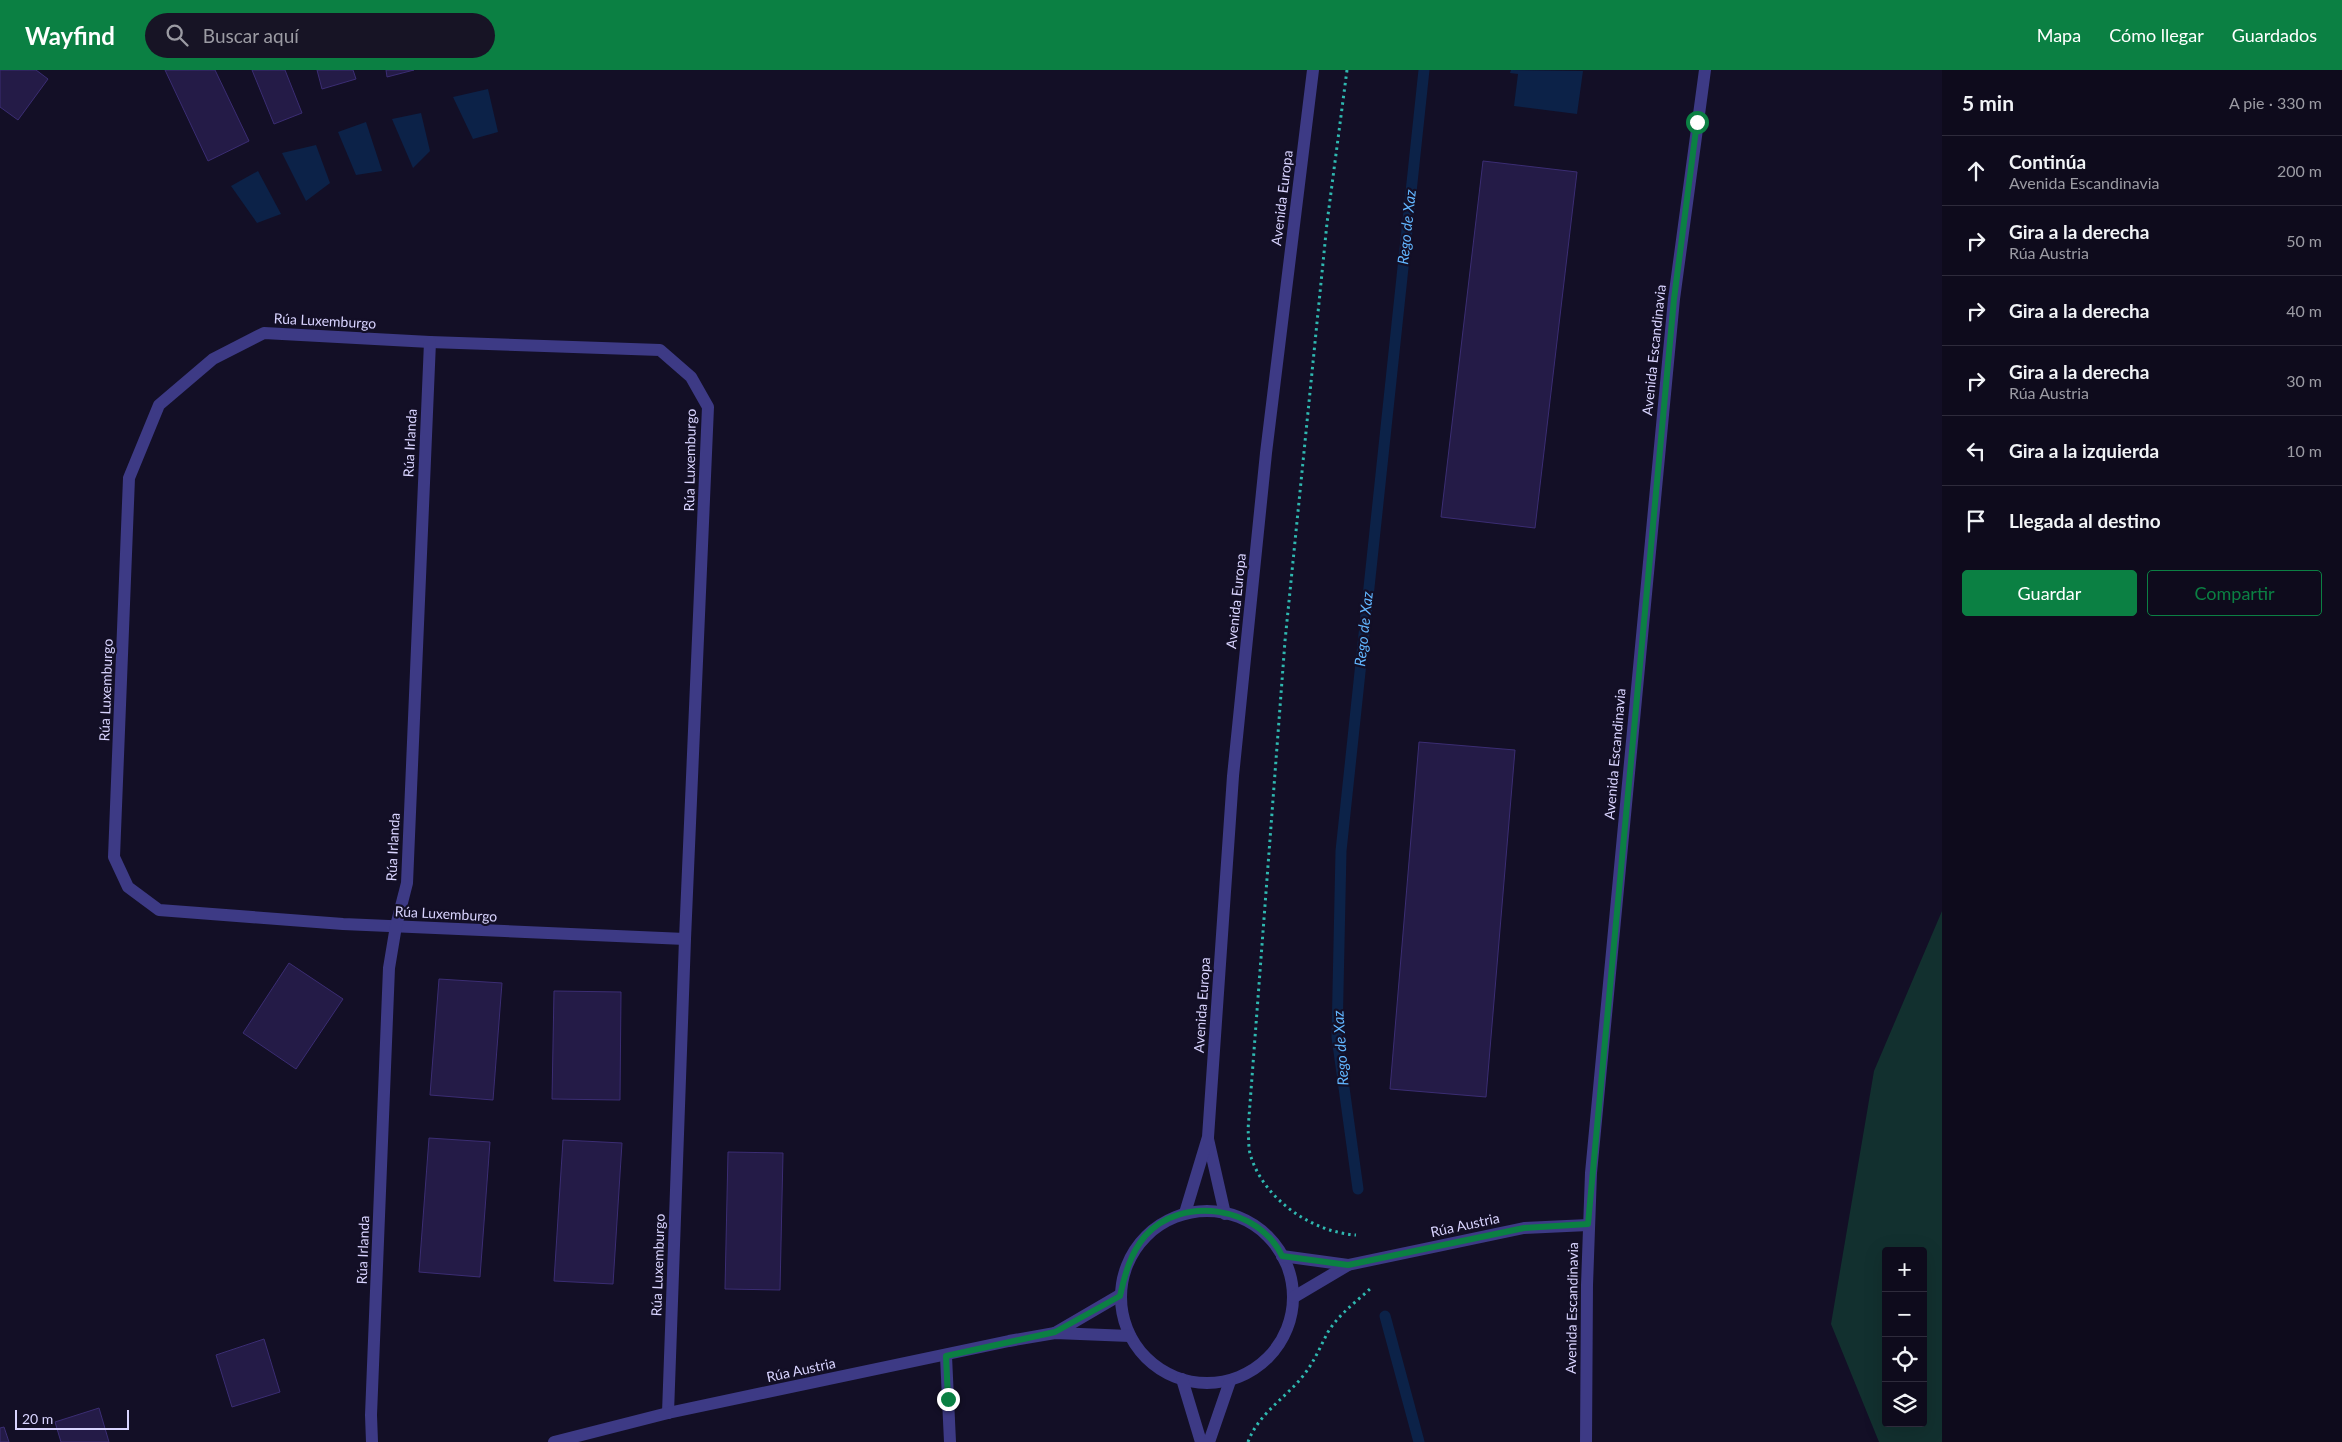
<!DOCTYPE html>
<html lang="es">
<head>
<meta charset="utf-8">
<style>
  body { margin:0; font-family:Lato,sans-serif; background:#171425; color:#f1f3f6 }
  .controls { position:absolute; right:15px; bottom:15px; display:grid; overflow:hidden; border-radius:5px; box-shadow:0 5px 20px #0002 }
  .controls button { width:45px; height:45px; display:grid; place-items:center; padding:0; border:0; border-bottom:1px solid #2e2b3b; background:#0e0b1c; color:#f1f3f6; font:25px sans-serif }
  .scale { position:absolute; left:15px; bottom:12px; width:114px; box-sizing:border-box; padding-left:5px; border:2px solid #d9d4ff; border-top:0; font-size:14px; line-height:18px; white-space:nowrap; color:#d9d4ff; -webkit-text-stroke:4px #130f26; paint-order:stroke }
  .stop { position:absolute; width:15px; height:15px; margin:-11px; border:4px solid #0b8043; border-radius:50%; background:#fff }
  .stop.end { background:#0b8043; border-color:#fff; box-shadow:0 1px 5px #0008 }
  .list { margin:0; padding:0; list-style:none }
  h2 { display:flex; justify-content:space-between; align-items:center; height:65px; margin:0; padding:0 20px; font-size:21px }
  h2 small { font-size:16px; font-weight:400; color:#9b9ba3 }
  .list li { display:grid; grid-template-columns:32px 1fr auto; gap:15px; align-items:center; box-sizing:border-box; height:70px; padding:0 20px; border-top:1px solid #2e2b3b }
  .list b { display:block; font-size:19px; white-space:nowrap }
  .list p { margin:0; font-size:16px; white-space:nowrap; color:#9b9ba3 }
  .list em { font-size:16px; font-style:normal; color:#9b9ba3 }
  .actions { display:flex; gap:10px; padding:15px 20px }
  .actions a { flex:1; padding:11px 0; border:1px solid #0b8043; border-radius:5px; text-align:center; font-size:18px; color:#0b8043 }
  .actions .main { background:#0b8043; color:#fff }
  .icon { flex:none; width:28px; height:28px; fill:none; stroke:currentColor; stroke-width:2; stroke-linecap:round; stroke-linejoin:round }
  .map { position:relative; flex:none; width:1942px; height:1372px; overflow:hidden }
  header { display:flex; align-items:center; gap:30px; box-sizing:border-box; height:70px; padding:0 25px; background:#0b8043; color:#fff }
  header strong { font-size:24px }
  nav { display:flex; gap:28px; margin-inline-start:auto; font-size:18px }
  .search { width:350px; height:45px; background:#171425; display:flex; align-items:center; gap:12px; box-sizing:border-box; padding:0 18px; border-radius:28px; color:#9b9ba3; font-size:19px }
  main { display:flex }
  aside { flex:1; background:#0e0b1c }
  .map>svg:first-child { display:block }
</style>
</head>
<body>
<header>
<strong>Wayfind</strong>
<div class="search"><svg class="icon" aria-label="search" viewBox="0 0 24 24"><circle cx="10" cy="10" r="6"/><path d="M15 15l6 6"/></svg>Buscar aquí</div>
<nav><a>Mapa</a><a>Cómo llegar</a><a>Guardados</a></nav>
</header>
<main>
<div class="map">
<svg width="1942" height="1372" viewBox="0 0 1942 1372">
  <rect width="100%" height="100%" fill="#130f26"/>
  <path fill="#12302f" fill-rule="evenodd" d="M1942,841V1372H1879L1831,1254L1874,1001ZM1886,1181H1923V1353H1886Z"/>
  <g fill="#0c2248">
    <path d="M1511,0L1583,1L1577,44L1514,36L1518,4L1510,3Z"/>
    <path d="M488,19L498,62L473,69L453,27Z"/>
    <path d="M421,43L430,81L413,98L392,49Z"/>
    <path d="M366,52L382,101L356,105L338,62Z"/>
    <path d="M316,75L330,113L306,131L282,83Z"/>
    <path d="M258,101L281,144L257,153L231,116Z"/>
  </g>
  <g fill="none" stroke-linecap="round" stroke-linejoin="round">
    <g stroke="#0c2248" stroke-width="11">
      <path d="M1358,1119L1337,967L1341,781L1424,0"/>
      <path d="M1385,1246L1419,1372"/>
    </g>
  </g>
  <g fill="#241b47" stroke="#3b2d73">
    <path d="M0,0H36L48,9L18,50L0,37Z"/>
    <path d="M165,0H215L249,71L208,91Z"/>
    <path d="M252,0H285L302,43L274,54Z"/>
    <path d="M317,0H353L356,9L322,19Z"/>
    <path d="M386,0H414L387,7Z"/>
    <path d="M1483,91L1577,102L1535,458L1441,447Z"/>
    <path d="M1419,672L1515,680L1486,1027L1390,1019Z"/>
    <path d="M289,893L343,929L296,999L243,963Z"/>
    <path d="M439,909L502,913L493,1030L430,1025Z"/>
    <path d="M554,921L621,922L620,1030L552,1029Z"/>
    <path d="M429,1068L490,1072L480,1207L419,1202Z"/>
    <path d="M563,1070L622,1073L613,1214L554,1211Z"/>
    <path d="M728,1082L783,1083L780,1220L725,1219Z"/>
    <path d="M264,1269L280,1322L232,1337L216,1285Z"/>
    <path d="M99,1338L109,1372H61L55,1352Z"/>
    <path d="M4,1357L9,1372H0V1358Z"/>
  </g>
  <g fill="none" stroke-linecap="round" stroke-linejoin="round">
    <g stroke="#2fb8b0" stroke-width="3" stroke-dasharray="2.5 4" stroke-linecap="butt">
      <path d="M1347,0L1327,153L1285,571L1248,1060C1249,1068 1248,1079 1251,1087C1265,1130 1312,1162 1356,1165"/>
      <path d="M1248,1372C1259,1342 1288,1327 1306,1302C1315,1290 1321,1275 1328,1262C1339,1244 1356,1232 1371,1218"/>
    </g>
    <g stroke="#3d3a85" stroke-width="12">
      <path d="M1208,1069L1225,1144"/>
      <circle cx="1207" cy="1227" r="86"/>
      <path d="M1185,1143L1208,1067L1233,706L1266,383L1313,0"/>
      <path d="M1282,1186L1348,1195"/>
      <path d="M1294,1227L1348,1195L1524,1158L1588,1155"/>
      <path d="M1055,1263L1120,1225"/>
      <path d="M946,1286L950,1372"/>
      <path d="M1182,1309L1201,1372"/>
      <path d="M668,1343L685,869L708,337L691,307L660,280L430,272L264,263L213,289L159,335L129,408L114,787L128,817L159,840L343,854L685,869"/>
      <path d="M372,1372L371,1345L389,898L396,856L407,813L430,272"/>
      <path d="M554,1372L668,1343L1009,1271L1055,1263L1130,1266"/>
      <path d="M1209,1372L1230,1311"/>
      <path d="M1586,1372L1587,1215L1591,1103L1674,229L1705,0"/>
    </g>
  </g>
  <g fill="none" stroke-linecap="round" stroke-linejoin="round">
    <path stroke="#0b8043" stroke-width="6" d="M948,1329L946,1286L1055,1262L1120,1226C1125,1204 1130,1184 1145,1166C1182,1124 1259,1137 1282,1186L1348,1195L1524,1158L1588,1154L1674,229L1697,52"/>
  </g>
  <g text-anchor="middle" stroke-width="4.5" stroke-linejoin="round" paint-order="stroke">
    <g font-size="14" fill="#d9d4ff" stroke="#130f26">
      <text transform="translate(1282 128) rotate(-83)" y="5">Avenida Europa</text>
      <text transform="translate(325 251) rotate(3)" y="5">Rúa Luxemburgo</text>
      <text transform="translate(1654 280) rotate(-84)" y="5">Avenida Escandinavia</text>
      <text transform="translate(410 373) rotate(-87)" y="5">Rúa Irlanda</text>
      <text transform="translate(690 390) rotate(-89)" y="5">Rúa Luxemburgo</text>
      <text transform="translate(1236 531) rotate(-84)" y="5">Avenida Europa</text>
      <text transform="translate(106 620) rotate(-88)" y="5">Rúa Luxemburgo</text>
      <text transform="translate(1615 684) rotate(-85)" y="5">Avenida Escandinavia</text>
      <text transform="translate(393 777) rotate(-87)" y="5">Rúa Irlanda</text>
      <text transform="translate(446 844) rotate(3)" y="5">Rúa Luxemburgo</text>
      <text transform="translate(1202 935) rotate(-86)" y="5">Avenida Europa</text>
      <text transform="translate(1465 1155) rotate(-12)" y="5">Rúa Austria</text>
      <text transform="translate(363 1180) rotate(-88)" y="5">Rúa Irlanda</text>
      <text transform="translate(658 1195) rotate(-88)" y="5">Rúa Luxemburgo</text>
      <text transform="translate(1572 1238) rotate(-89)" y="5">Avenida Escandinavia</text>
      <text transform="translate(801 1300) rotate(-12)" y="5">Rúa Austria</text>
    </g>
    <g font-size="15" font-style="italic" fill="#62b6ff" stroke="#130f26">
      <text transform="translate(1407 157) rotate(-84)" y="5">Rego de Xaz</text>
      <text transform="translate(1364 559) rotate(-84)" y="5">Rego de Xaz</text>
      <text transform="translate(1341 978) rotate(-94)" y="5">Rego de Xaz</text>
    </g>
  </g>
</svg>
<div class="controls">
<button>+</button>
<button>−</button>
<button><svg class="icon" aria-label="locate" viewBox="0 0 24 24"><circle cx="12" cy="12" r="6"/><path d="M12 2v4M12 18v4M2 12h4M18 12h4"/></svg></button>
<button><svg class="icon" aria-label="layers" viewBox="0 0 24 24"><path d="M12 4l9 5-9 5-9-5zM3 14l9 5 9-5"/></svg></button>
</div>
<div class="scale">20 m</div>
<div class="stop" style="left:1697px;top:52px"></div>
<div class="stop end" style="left:948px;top:1329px"></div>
</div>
<aside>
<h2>5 min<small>A pie · 330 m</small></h2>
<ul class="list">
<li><svg class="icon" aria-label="ahead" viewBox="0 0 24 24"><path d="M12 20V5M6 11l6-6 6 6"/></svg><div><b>Continúa</b><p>Avenida Escandinavia</p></div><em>200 m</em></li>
<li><svg class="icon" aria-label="right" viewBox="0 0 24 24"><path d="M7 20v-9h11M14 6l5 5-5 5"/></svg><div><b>Gira a la derecha</b><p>Rúa Austria</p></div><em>50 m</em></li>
<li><svg class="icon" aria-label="right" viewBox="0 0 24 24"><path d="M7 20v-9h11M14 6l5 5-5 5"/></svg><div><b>Gira a la derecha</b></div><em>40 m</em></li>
<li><svg class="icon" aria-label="right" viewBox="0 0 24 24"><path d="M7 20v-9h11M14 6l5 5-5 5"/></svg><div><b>Gira a la derecha</b><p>Rúa Austria</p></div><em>30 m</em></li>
<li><svg class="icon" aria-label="left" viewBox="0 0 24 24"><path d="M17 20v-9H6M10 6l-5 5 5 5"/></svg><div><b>Gira a la izquierda</b></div><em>10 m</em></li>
<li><svg class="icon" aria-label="arrive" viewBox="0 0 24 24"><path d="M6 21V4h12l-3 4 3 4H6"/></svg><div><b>Llegada al destino</b></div></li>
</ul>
<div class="actions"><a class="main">Guardar</a><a>Compartir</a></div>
</aside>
</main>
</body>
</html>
